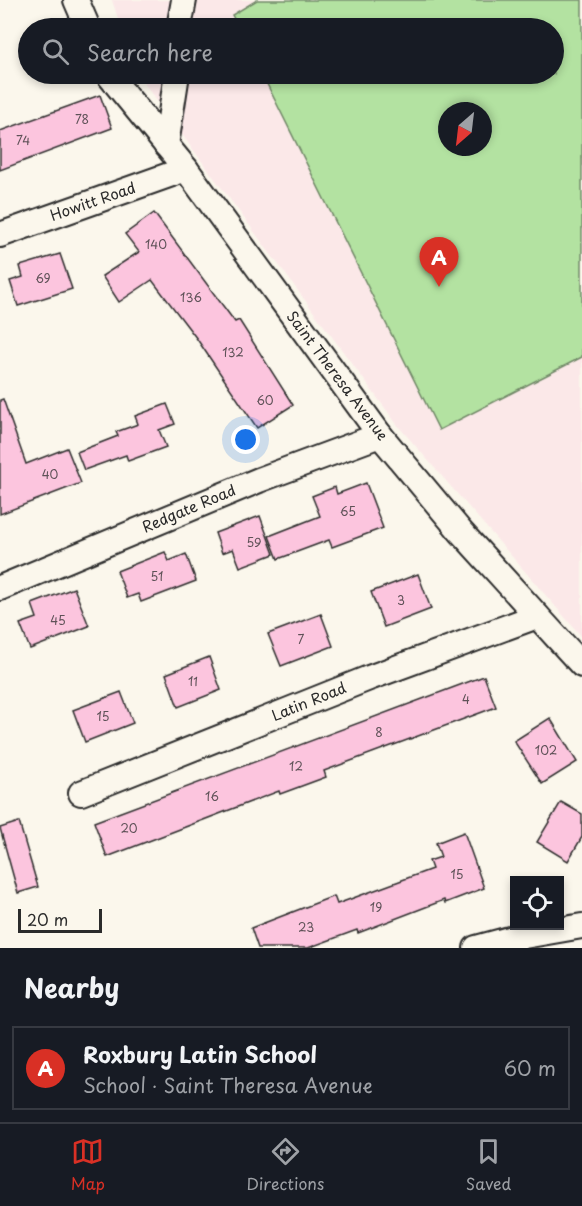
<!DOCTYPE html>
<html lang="en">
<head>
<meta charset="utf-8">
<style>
  body { margin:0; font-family:"Playpen Sans",sans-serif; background:#20242c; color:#f1f3f6 }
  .controls { position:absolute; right:18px; bottom:18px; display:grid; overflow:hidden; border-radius:0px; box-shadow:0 3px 9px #0003 }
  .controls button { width:54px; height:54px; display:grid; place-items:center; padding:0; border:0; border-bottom:2px solid #363941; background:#171b24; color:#f1f3f6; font:30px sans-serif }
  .compass { position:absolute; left:438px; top:102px; width:54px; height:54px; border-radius:50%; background:#171b24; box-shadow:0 3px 9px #0003; rotate:208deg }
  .scale { position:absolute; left:18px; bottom:15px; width:84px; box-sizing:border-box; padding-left:6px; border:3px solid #2b2b2b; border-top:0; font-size:16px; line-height:21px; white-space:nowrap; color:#2b2b2b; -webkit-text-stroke:4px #fbf7ec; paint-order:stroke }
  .you { position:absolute; left:246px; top:440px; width:21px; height:21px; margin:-15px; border:4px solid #fff; border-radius:50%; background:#1a73e8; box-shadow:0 0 0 9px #1a73e833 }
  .badge { display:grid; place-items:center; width:39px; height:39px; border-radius:50%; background:#d93025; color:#fff; font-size:20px; font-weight:700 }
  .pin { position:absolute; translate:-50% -50px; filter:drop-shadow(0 2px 3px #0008) }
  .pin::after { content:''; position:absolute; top:32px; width:21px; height:18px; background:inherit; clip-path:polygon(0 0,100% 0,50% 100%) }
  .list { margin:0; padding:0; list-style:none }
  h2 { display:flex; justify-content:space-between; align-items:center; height:78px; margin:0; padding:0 24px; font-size:26px }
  h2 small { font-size:20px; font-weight:400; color:#9ea1a6 }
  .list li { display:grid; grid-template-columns:39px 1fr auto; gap:18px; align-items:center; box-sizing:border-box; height:84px; margin:0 12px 12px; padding:0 12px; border:2px solid #363941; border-radius:0px }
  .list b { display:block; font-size:22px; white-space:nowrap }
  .list p { margin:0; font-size:20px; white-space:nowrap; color:#9ea1a6 }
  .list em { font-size:20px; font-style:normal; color:#9ea1a6 }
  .icon { flex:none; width:33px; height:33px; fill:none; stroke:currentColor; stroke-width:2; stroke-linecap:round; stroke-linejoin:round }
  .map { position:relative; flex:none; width:582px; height:948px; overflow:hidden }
  .search { position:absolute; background:#171b24; box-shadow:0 3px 9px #0003; left:18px; right:18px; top:18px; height:66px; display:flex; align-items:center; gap:15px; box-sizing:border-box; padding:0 21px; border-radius:33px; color:#9ea1a6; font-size:22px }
  .sheet { height:174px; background:#171b24 }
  nav { display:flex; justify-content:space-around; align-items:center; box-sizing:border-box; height:84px; border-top:2px solid #363941; background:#171b24; font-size:16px; color:#9ea1a6 }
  nav a { display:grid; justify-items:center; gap:3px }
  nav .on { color:#d93025 }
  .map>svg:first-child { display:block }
</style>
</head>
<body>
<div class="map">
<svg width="582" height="948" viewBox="0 0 582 948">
  <rect width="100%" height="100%" fill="#fbf7ec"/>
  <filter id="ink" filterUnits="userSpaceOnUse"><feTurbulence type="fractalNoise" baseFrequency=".0167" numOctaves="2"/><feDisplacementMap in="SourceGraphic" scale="12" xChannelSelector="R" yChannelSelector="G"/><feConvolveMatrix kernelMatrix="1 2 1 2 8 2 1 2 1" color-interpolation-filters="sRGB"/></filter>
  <g filter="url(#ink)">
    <path fill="#fbe8e8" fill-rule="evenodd" d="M112,0H582V637L399,427L137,74H554V28H121ZM447,111H483V147H447Z"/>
    <path fill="#b3e2a1" stroke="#6f8666" stroke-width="1.5" fill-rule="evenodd" d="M257,0H582V357L439,430L262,74H554V28H239L232,15ZM447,111H483V147H447Z"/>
    <g fill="#fcc5de" stroke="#2b2b2b" stroke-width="1.5">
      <path d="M100,95L112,128L0,170V131Z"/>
      <path d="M154,213L235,322L239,320L293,405L257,428L197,339L152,280L119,302L102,276L139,252L125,234Z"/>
      <path d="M60,254L72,289L18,306L10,281L23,277L20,266Z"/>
      <path d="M3,399L26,464L67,448L81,483L0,514V400Z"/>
      <path d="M167,404L175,424L159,430L166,447L128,461L126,455L84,470L77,452L118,436L116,432L138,424L135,416Z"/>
      <path d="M366,483L383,528L332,547L329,540L278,559L269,536L320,516L312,496L335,487L337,494Z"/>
      <path d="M260,516L274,554L240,567L233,549L222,553L215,533Z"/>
      <path d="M165,552L169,561L186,554L196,581L141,602L138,594L127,598L117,571Z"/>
      <path d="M418,574L431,609L384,627L371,592Z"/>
      <path d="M74,588L89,626L30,649L20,624L37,618L32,604Z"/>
      <path d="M321,614L333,646L281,666L268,634Z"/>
      <path d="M209,657L221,690L178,707L166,674Z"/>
      <path d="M484,676L496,707L324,771L326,777L280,794L279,791L107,857L94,822Z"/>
      <path d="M121,692L133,723L85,742L73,710Z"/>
      <path d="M550,718L577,762L542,784L514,741Z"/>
      <path d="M561,802L582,814V837L568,861L537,842Z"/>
      <path d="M19,822L38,887L18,893L0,828Z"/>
      <path d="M464,832L484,888L445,903L444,900L358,933L357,930L308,948H258L251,928L334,896L337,904L432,869L429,861L441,857L436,843Z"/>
    </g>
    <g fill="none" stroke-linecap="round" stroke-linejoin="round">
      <defs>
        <g id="street">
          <path d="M76,0L88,28"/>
          <path d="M179,28L184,0"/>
          <path d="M108,74L186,169L380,435L461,532L582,665"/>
          <path d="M166,145L177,74"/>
          <path d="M0,235L186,169"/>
          <path d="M0,588L259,480L380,435"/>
          <path d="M81,793L369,678L537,616"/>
          <path d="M476,948L513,938L582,926"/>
        </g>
      </defs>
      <use href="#street" stroke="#2b2b2b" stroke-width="28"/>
      <use href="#street" stroke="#fbf7ec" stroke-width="24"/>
    </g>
  </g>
  <g text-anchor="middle" stroke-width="4.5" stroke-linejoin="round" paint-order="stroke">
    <g font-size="12" fill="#5f5258">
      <text x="82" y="124">78</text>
      <text x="23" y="145">74</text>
      <text x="156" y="249">140</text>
      <text x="43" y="283">69</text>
      <text x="191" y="302">136</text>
      <text x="233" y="357">132</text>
      <text x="265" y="405">60</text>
      <text x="50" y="479">40</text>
      <text x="348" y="516">65</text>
      <text x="254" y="547">59</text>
      <text x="157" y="581">51</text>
      <text x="401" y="605">3</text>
      <text x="58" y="625">45</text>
      <text x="301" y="644">7</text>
      <text x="193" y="686">11</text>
      <text x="466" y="704">4</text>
      <text x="103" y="721">15</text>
      <text x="379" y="737">8</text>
      <text x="546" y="755">102</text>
      <text x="296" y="771">12</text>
      <text x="212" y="801">16</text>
      <text x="129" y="833">20</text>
      <text x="457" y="879">15</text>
      <text x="376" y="912">19</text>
      <text x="306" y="932">23</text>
    </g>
    <g font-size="15" fill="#2b2b2b" stroke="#fbf7ec">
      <text transform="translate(93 202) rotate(-19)" y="5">Howitt Road</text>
      <text transform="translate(337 376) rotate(53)" y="5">Saint Theresa Avenue</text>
      <text transform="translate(189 509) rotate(-23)" y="5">Redgate Road</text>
      <text transform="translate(309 702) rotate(-22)" y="5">Latin Road</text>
    </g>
  </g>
</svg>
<div class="controls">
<button><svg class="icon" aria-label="locate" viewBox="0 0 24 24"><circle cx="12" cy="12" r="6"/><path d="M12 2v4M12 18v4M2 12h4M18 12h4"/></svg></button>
</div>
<svg class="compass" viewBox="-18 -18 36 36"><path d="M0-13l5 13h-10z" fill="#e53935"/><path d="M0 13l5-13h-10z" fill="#9ea1a6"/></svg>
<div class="scale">20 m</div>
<div class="you"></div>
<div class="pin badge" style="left:439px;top:287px">A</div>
<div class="search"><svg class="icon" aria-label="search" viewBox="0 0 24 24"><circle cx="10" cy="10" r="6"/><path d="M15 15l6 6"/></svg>Search here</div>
</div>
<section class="sheet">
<h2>Nearby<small></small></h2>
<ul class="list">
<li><span class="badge">A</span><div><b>Roxbury Latin School</b><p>School · Saint Theresa Avenue</p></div><em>60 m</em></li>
</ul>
</section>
<nav>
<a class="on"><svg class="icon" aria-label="map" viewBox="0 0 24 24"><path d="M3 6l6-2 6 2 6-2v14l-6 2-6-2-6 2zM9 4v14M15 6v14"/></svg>Map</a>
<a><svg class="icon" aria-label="directions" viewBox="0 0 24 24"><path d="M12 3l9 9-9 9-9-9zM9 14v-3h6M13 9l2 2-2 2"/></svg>Directions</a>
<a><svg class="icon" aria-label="saved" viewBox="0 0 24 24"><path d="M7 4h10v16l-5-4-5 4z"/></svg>Saved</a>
</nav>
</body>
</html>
